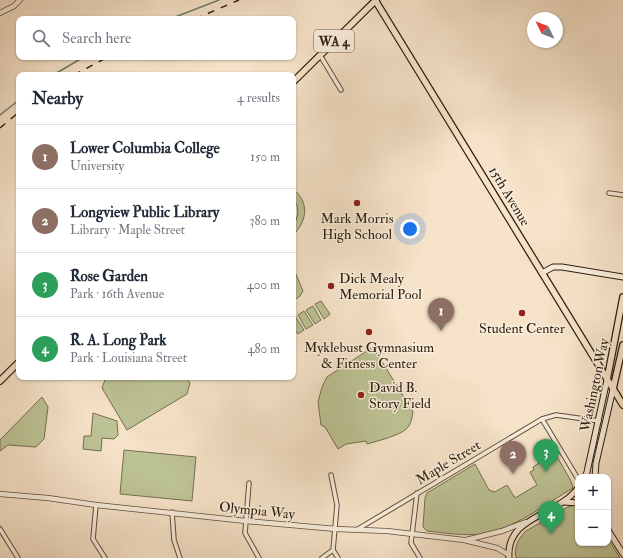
<!DOCTYPE html>
<html lang="en">
<head>
<meta charset="utf-8">
<style>
  body { margin:0; font-family:"IM FELL Double Pica",serif; background:#f2f2f3; color:#1f2937 }
  .controls { position:absolute; right:12px; bottom:12px; display:grid; overflow:hidden; border-radius:8px; box-shadow:0 1px 3px #0004 }
  .controls button { width:36px; height:36px; display:grid; place-items:center; padding:0; border:0; border-bottom:1px solid #e0e1e3; background:#fff; color:#1f2937; font:20px sans-serif }
  .compass { position:absolute; left:527px; top:12px; width:36px; height:36px; border-radius:50%; background:#fff; box-shadow:0 1px 3px #0004; rotate:313deg }
  .you { position:absolute; left:410px; top:229px; width:14px; height:14px; margin:-10px; border:3px solid #fff; border-radius:50%; background:#1a73e8; box-shadow:0 0 0 6px #1a73e833 }
  .badge { display:grid; place-items:center; width:26px; height:26px; border-radius:50%; background:#111827; color:#fff; font-size:13px; font-weight:700 }
  .pin { position:absolute; translate:-50% -33px; filter:drop-shadow(0 1px 2px #0008) }
  .pin::after { content:''; position:absolute; top:21px; width:14px; height:12px; background:inherit; clip-path:polygon(0 0,100% 0,50% 100%) }
  .list { margin:0; padding:0; list-style:none }
  h2 { display:flex; justify-content:space-between; align-items:center; height:52px; margin:0; padding:0 16px; font-size:17px }
  h2 small { font-size:13px; font-weight:400; color:#747a83 }
  .list li { display:grid; grid-template-columns:26px 1fr auto; gap:12px; align-items:center; box-sizing:border-box; height:64px; padding:0 16px; border-top:1px solid #e0e1e3 }
  .list b { display:block; font-size:15px; white-space:nowrap }
  .list p { margin:0; font-size:13px; white-space:nowrap; color:#747a83 }
  .list em { font-size:13px; font-style:normal; color:#747a83 }
  .icon { flex:none; width:22px; height:22px; fill:none; stroke:currentColor; stroke-width:2; stroke-linecap:round; stroke-linejoin:round }
  .map { position:relative; flex:none; width:623px; height:558px; overflow:hidden }
  .search { position:absolute; background:#fff; box-shadow:0 1px 3px #0004; left:16px; top:16px; width:280px; height:44px; display:flex; align-items:center; gap:10px; box-sizing:border-box; padding:0 14px; border-radius:8px; color:#747a83; font-size:15px }
  .panel { position:absolute; background:#fff; box-shadow:0 1px 3px #0004; left:16px; top:72px; width:280px; height:308px; border-radius:8px }
  .map>svg:first-child { display:block }
</style>
</head>
<body>
<div class="map">
<svg width="623" height="558" viewBox="0 0 623 558">
  <rect width="100%" height="100%" fill="#f6e3c9"/>
  <filter id="stains"><feTurbulence type="fractalNoise" baseFrequency=".005" numOctaves="4"/><feColorMatrix values="0 0 0 0 .2 0 0 0 0 .09 0 0 0 0 .02 0 0 0 .5 -.17"/></filter>
  <radialGradient id="worn" r=".72"><stop offset=".6" stop-color="#630" stop-opacity="0"/><stop offset="1" stop-color="#630" stop-opacity=".3"/></radialGradient>
  <g fill="#bdc395" stroke="#747050">
    <path d="M293,189C310,202 307,222 293,235V226L296,220L298,213L297,205L293,198Z"/>
    <path d="M293,267L303,291L300,296L293,301Z"/>
    <path d="M321,301L330,314L324,319L315,304Z"/>
    <path d="M313,306L321,320L315,324L306,310Z"/>
    <path d="M304,311L313,325L306,329L298,315Z"/>
    <path d="M295,316L304,330L298,334L293,327V318Z"/>
    <path d="M373,347L413,412C412,417 411,424 408,427C403,435 377,441 367,444L366,441L346,444L338,449L325,427L321,425L318,402L322,387L327,377Z"/>
    <path d="M106,377H186L190,383L187,394L127,430L102,388Z"/>
    <path d="M42,397L48,407L44,439L36,447L8,445L0,451V440Z"/>
    <path d="M93,413L117,421L118,435L114,439L102,438L101,451L83,449L84,436H91Z"/>
    <path d="M124,450L196,457L192,501L120,494Z"/>
    <path d="M555,453L571,481L573,488C546,504 514,529 482,534C464,536 445,533 427,531L423,527L425,498L427,493L475,464L489,490L495,492L507,485L515,498L537,485L530,472L534,470L533,467Z"/>
    <path d="M574,505H578V543H608V539L620,558H516C514,547 518,539 526,531L568,507Z"/>
  </g>
  <g fill="none" stroke-linecap="round" stroke-linejoin="round">
    <g stroke="#707d75" stroke-width="1.5">
      <path d="M170,19L219,0"/>
      <path d="M53,75L84,57"/>
      <path d="M0,115L19,100"/>
    </g>
    <defs>
      <g id="minor">
        <path d="M320,55L341,90"/>
        <path d="M609,193L623,195"/>
        <path d="M542,419L578,479"/>
        <path d="M331,475L337,505L333,550L338,558"/>
        <path d="M249,483L245,533L259,558"/>
        <path d="M417,493L411,543L420,558"/>
        <path d="M96,505L93,539L105,558"/>
        <path d="M172,512L174,540L180,558"/>
        <path d="M0,529L18,558"/>
        <path d="M358,529L542,419L556,415L599,421"/>
        <path d="M322,558L333,550"/>
      </g>
      <g id="tertiary">
        <path d="M0,13L14,6L20,0"/>
        <path d="M0,494L48,498L96,505L246,521L336,529L387,531L464,540L497,548L509,555"/>
        <path d="M466,540L502,531L526,522"/>
      </g>
      <g id="secondary">
        <path d="M542,273L553,267H562L623,277"/>
        <path d="M585,477L587,472L607,380"/>
        <path d="M595,477L596,463L613,389"/>
        <path d="M564,502L578,503"/>
        <path d="M608,530L623,554"/>
        <path d="M509,558C506,523 542,517 564,501C569,498 574,493 578,488"/>
      </g>
      <g id="primary">
        <path d="M375,0L623,405"/>
        <path d="M293,82L376,0"/>
        <path d="M607,380L623,297"/>
        <path d="M0,381L19,362"/>
        <path d="M613,389L623,345"/>
      </g>
    </defs>
    <use href="#minor" stroke="#5e4f3b" stroke-width="5.5"/>
    <use href="#tertiary" stroke="#5e4f3b" stroke-width="6"/>
    <use href="#secondary" stroke="#2c1e0c" stroke-width="7"/>
    <use href="#primary" stroke="#2c1e0c" stroke-width="8"/>
    <use href="#minor" stroke="#f9eddc" stroke-width="3.5"/>
    <use href="#tertiary" stroke="#f9eddc" stroke-width="4.5"/>
    <use href="#secondary" stroke="#f9eddc" stroke-width="5"/>
    <use href="#primary" stroke="#f6e3c9" stroke-width="5.5"/>
    <g stroke="#2c1e0c" stroke-width="1.5" stroke-dasharray="7 7" stroke-linecap="butt">
      <path d="M195,19L239,0"/>
      <path d="M74,75L108,57"/>
      <path d="M0,128L19,112"/>
    </g>
  </g>
  <g fill="#8f2418" stroke="#f9eddc" stroke-width="1.5">
    <circle cx="357" cy="203" r="4"/>
    <circle cx="331" cy="286" r="4"/>
    <circle cx="522" cy="313" r="4"/>
    <circle cx="369" cy="332" r="4"/>
    <circle cx="361" cy="395" r="4"/>
  </g>
  <g text-anchor="middle" stroke-width="3" stroke-linejoin="round" paint-order="stroke">
    <rect fill="#f9eddc" stroke="#6a5c4a" stroke-width="1" x="314" y="30" width="40" height="22" rx="3"/>
    <g font-size="13" font-weight="bold" fill="#2c1e0c">
      <text x="334" y="46">WA 4</text>
    </g>
    <g font-size="14" fill="#2c1e0c" stroke="#f9eddc">
      <text transform="translate(510 196) rotate(59)" y="5">15th Avenue</text>
      <text transform="translate(594 385) rotate(-78)" y="5">Washington Way</text>
      <text transform="translate(448 462) rotate(-31)" y="5">Maple Street</text>
      <text transform="translate(257 510) rotate(6)" y="5">Olympia Way</text>
    </g>
    <g font-size="14" fill="#2c1e0c" stroke="#f9eddc">
      <text x="357" y="223">Mark Morris<tspan x="357" dy="16">High School</tspan></text>
      <text x="339" y="283" text-anchor="start">Dick Mealy<tspan x="339" dy="16">Memorial Pool</tspan></text>
      <text x="522" y="333">Student Center</text>
      <text x="369" y="352">Myklebust Gymnasium<tspan x="369" dy="16">&amp; Fitness Center</tspan></text>
      <text x="369" y="392" text-anchor="start">David B.<tspan x="369" dy="16">Story Field</tspan></text>
    </g>
  </g>
  <rect width="100%" height="100%" filter="url(#stains)"/>
  <rect width="100%" height="100%" fill="url(#worn)"/>
</svg>
<div class="controls">
<button>+</button>
<button>−</button>
</div>
<svg class="compass" viewBox="-18 -18 36 36"><path d="M0-13l5 13h-10z" fill="#e53935"/><path d="M0 13l5-13h-10z" fill="#747a83"/></svg>
<div class="you"></div>
<div class="pin badge" style="left:441px;top:331px;background:#8d6e63">1</div>
<div class="pin badge" style="left:513px;top:474px;background:#8d6e63">2</div>
<div class="pin badge" style="left:546px;top:472px;background:#2e9e5b">3</div>
<div class="pin badge" style="left:551px;top:534px;background:#2e9e5b">4</div>
<div class="search"><svg class="icon" aria-label="search" viewBox="0 0 24 24"><circle cx="10" cy="10" r="6"/><path d="M15 15l6 6"/></svg>Search here</div>
<section class="panel">
<h2>Nearby<small>4 results</small></h2>
<ul class="list">
<li><span class="badge" style="background:#8d6e63">1</span><div><b>Lower Columbia College</b><p>University</p></div><em>150 m</em></li>
<li><span class="badge" style="background:#8d6e63">2</span><div><b>Longview Public Library</b><p>Library · Maple Street</p></div><em>380 m</em></li>
<li><span class="badge" style="background:#2e9e5b">3</span><div><b>Rose Garden</b><p>Park · 16th Avenue</p></div><em>400 m</em></li>
<li><span class="badge" style="background:#2e9e5b">4</span><div><b>R. A. Long Park</b><p>Park · Louisiana Street</p></div><em>480 m</em></li>
</ul>
</section>
</div>
</body>
</html>
